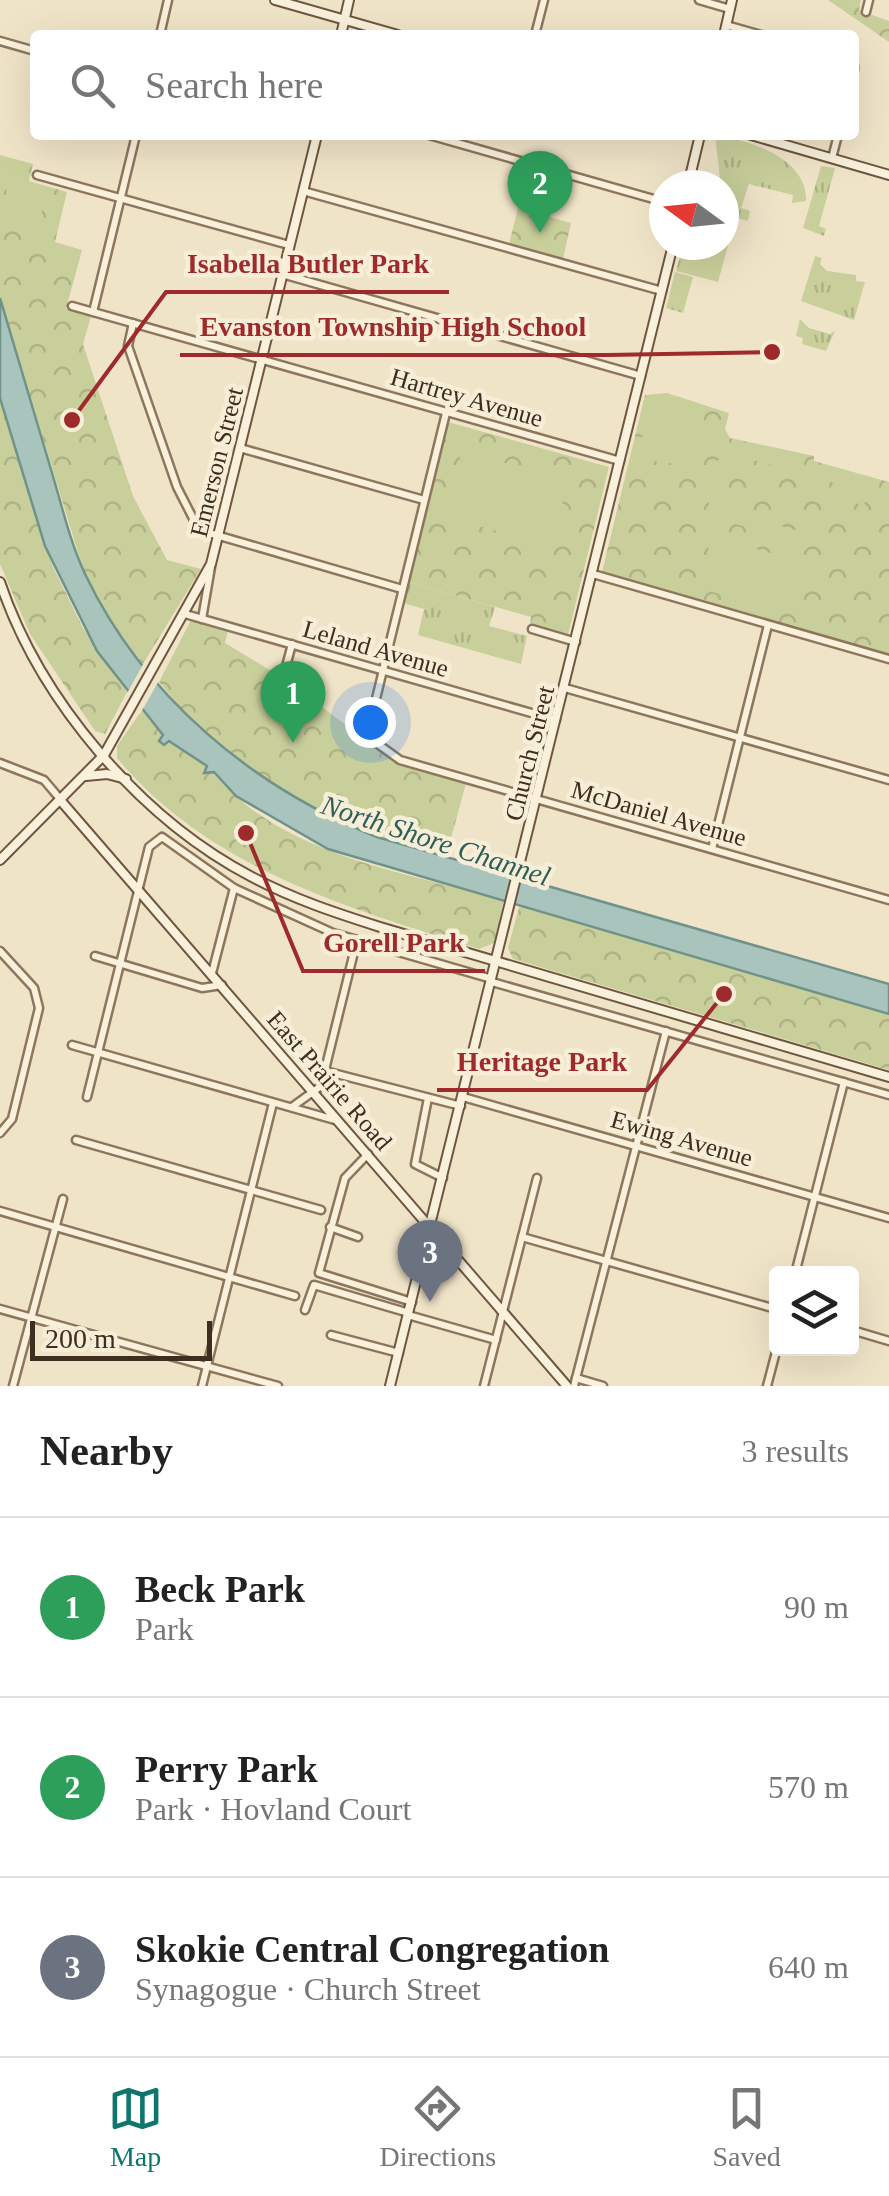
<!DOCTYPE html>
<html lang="en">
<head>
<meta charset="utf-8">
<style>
  body { margin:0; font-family:Georgia,serif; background:#f6f6f6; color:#222 }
  .controls { position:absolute; right:30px; bottom:30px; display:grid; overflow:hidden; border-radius:10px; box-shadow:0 10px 40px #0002 }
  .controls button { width:90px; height:90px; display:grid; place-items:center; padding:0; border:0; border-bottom:2px solid #e0e0e0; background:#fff; color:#222; font:50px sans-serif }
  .compass { position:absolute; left:649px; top:170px; width:90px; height:90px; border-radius:50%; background:#fff; box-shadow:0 10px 40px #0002; rotate:285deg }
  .scale { position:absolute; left:30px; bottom:25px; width:182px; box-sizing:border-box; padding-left:10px; border:5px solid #3d2e20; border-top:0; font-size:28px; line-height:35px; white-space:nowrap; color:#3d2e20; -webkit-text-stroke:8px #f7eed8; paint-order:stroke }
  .you { position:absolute; left:370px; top:722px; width:35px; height:35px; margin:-25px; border:8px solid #fff; border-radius:50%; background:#1a73e8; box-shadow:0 0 0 15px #1a73e833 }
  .badge { display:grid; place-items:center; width:65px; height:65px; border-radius:50%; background:#0f766e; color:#fff; font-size:32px; font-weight:700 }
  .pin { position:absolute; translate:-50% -82px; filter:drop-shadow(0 2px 5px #0008) }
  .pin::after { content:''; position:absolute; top:52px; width:35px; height:30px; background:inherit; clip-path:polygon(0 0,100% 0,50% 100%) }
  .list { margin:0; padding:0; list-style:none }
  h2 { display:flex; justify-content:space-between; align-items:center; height:130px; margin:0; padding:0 40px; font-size:42px }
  h2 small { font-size:32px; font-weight:400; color:#767676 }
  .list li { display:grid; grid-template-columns:65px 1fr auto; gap:30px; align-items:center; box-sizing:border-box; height:180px; padding:0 40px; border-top:2px solid #e0e0e0 }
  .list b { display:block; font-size:38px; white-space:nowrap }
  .list p { margin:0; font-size:32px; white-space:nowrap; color:#767676 }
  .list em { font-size:32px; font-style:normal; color:#767676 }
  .icon { flex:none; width:55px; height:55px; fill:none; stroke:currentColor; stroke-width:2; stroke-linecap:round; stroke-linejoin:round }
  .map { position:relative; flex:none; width:889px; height:1386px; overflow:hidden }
  .search { position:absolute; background:#fff; box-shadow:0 10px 40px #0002; left:30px; right:30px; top:30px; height:110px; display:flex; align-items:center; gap:25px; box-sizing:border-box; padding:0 35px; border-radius:10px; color:#767676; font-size:38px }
  .sheet { height:670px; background:#fff }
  nav { display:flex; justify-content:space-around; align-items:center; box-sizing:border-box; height:140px; border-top:2px solid #e0e0e0; background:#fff; font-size:28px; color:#767676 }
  nav a { display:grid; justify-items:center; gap:5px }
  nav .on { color:#0f766e }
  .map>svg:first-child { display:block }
</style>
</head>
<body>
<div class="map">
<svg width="889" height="1386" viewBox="0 0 889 1386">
  <defs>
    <pattern id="grass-tufts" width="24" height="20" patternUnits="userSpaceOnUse" patternTransform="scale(2.5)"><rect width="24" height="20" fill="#c9cf9b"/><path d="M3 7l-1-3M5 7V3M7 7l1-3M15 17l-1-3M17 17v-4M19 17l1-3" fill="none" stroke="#aeb285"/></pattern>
    <pattern id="park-crowns" width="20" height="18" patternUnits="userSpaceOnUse" patternTransform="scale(2.5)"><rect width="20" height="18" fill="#c9cf9b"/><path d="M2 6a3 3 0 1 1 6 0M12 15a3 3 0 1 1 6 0" fill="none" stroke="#aeb285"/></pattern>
  </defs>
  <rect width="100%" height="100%" fill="#f0e4c8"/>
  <g fill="url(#grass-tufts)">
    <path d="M715,135C749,140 808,158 806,201L792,203L793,195L749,184L741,208L750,211L748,221L724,214Z"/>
    <path d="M821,166L835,168L819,226L826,229L824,236L803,228Z"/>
    <path d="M724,217L734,224L718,282L676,271L683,245H724Z"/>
    <path d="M815,256L822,258L820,264L827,271L856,275V281L865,282L854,320L801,301Z"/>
    <path d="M675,272L693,277L683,313L666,308Z"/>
    <path d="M800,319L809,328L830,334L835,331L826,351L802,344L803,338L796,336Z"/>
    <path d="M408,582L495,607L489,626L527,636L521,664L418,635L424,609L403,603Z"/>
  </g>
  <g fill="url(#park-crowns)">
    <path d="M828,0H861L859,10L889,21V42Z"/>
    <path d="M0,155L33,164L29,181L67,192L55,242L82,250L66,309L91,316L83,344L133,496L167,560L201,569L143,664L123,642L84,572L0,298Z"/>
    <path d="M518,208L571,223L563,259L509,244Z"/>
    <path d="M667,393L729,413L725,429L730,438L814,456V461L889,482V654L602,572L645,395Z"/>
    <path d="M0,398L53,567L83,628L127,692L105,734L95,731L30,634L0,564Z"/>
    <path d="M448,422L609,467L568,635L530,625L531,617L408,582Z"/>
    <path d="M191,620L228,630L225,643L286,680L399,765L466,783L446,857C326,822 239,781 159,682Z"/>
    <path d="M142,710L164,735L160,741L163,745L169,741L208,767L202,771L213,772C279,855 408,874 504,899L494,943L479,949C346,907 210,869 117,758V746Z"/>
    <path d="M520,904L889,1014V1070L513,959L508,948Z"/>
  </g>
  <g fill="#c9cf9b" fill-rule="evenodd">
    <path d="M7,181L46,191L38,233H24L5,213Z"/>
    <path d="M659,396C691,405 708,435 699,467L646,460L639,445Z"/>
    <path d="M727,443L867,482L863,492L867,521L849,545L847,555L707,516C714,493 698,472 726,454ZM747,458L841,485L858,504C861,525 849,539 828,540L725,509C706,486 718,460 747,458Z"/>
    <path d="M462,451L569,481L550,546L444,516Z"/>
    <path d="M712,536L801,562L786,613L698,588Z"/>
  </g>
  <path fill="#a9c4bc" stroke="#6f938a" stroke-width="2.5" d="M0,298C17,356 35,415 52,473C62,506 70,542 85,574C144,697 252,787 377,837L889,984V1014L328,849L236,796L214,772L204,773L207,766L169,741L164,745L159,741L163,735L97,651L45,546L0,398Z"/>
  <path fill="#f0e4c8" d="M146,659L161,677L140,714L125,697Z"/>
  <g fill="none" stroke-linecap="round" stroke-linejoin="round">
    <defs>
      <g id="street">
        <path d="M699,0L730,9"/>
        <path d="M866,12L869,0"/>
        <path d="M726,25L761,35"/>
        <path d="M160,35L168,0"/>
        <path d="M535,35L544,0"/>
        <path d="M0,41L35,51"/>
        <path d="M854,66V70"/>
        <path d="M429,135L664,202"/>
        <path d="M832,158L838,135"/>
        <path d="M37,175L289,245"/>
        <path d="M303,191L662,291"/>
        <path d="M282,274L641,376"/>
        <path d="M72,306L620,461"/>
        <path d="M93,312L136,135"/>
        <path d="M133,323L128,346L177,487L199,530L402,589"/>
        <path d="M446,413L373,711L371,739L400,760L889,900"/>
        <path d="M240,448L424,500"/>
        <path d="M593,574L889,659"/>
        <path d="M185,614L556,720"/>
        <path d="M202,619L211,567"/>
        <path d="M532,629L576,642"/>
        <path d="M284,674L292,644"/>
        <path d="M565,688L889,780"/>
        <path d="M0,763L44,780L61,800"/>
        <path d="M712,849L768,625"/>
        <path d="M0,951L34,988L39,1008L12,1119L0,1133"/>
        <path d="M95,956L202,988L222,985"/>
        <path d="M212,973L234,888"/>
        <path d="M492,982L889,1095"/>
        <path d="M72,1045L335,1120"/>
        <path d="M325,1071L461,1106"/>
        <path d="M87,1097L149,847L162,837L234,888L333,933L492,979"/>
        <path d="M463,1097L889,1218"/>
        <path d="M428,1098L415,1164L443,1178"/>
        <path d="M292,1107L321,1086L357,940"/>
        <path d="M76,1140L321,1210"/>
        <path d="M368,1154L345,1178L319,1273L412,1302"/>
        <path d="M0,1211L295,1296"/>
        <path d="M330,1227L358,1237"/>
        <path d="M522,1237L776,1309"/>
        <path d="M795,1274L844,1082"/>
        <path d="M0,1309L278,1386"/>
        <path d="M305,1310L314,1285L409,1313"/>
        <path d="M408,1315L496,1340"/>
        <path d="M852,1330L889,1341"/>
        <path d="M331,1335L399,1353"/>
        <path d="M576,1378L603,1386"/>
        <path d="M13,1386L63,1199"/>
        <path d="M202,1386L273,1103"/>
        <path d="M484,1386L537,1178"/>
        <path d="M574,1386L666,1031"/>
        <path d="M767,1386L777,1348"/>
      </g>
      <g id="secondary">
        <path d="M275,0L398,35"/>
        <path d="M341,35L349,0"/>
        <path d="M724,35L732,0"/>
        <path d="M751,135L889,175"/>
        <path d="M688,185L700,135"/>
        <path d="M0,582C40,701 141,819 252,877C293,899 336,913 380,927L889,1077"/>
        <path d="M86,776L107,774L126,779"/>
        <path d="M61,801L567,1386"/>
        <path d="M0,860L104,755L211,564L317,135"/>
        <path d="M390,1386L673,245"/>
      </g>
    </defs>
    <use href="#street" stroke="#8d765c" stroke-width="11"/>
    <use href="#secondary" stroke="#6f573f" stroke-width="12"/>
    <use href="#street" stroke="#faf1dc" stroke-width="6"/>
    <use href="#secondary" stroke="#faf1dc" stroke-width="8"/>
  </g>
  <g text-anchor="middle" stroke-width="9" stroke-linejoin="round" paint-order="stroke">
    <g font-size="25" fill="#3d2e20" stroke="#f7eed8">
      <text transform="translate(467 397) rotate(16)" y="9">Hartrey Avenue</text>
      <text transform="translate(216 462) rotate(-76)" y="9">Emerson Street</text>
      <text transform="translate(376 648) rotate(16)" y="9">Leland Avenue</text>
      <text transform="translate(529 753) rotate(-76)" y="9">Church Street</text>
      <text transform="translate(659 813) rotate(16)" y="9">McDaniel Avenue</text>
      <text transform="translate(330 1080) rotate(49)" y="9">East Prairie Road</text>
      <text transform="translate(682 1138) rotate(16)" y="9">Ewing Avenue</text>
    </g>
    <g font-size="28" font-style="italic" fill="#2f5d5a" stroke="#f7eed8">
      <text transform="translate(436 840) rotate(18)" y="10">North Shore Channel</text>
    </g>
  </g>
  <path fill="none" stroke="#9e2a2b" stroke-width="4" d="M72 420L166 292H449M772 352L607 355H180M246 833L303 971H485M724 994L647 1090H437"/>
  <g fill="#9e2a2b" stroke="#f7eed8" stroke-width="4">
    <circle cx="72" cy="420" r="10"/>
    <circle cx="772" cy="352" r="10"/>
    <circle cx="246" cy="833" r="10"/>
    <circle cx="724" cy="994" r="10"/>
  </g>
  <g font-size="28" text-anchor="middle" font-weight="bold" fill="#9e2a2b" stroke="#f7eed8" stroke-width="9" stroke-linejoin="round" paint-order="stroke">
    <text x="308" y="273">Isabella Butler Park</text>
    <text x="393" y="336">Evanston Township High School</text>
    <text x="394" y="952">Gorell Park</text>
    <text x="542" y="1071">Heritage Park</text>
  </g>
</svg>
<div class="controls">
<button><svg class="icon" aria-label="layers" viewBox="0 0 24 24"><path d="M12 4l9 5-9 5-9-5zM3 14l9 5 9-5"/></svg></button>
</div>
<svg class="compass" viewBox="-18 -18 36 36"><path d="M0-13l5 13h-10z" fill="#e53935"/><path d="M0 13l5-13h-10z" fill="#767676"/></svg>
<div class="scale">200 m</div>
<div class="you"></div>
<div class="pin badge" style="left:293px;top:743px;background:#2e9e5b">1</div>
<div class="pin badge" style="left:540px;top:233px;background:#2e9e5b">2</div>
<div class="pin badge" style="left:430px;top:1302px;background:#6b7280">3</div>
<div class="search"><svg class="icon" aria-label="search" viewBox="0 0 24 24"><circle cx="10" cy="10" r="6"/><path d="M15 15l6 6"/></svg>Search here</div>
</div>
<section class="sheet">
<h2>Nearby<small>3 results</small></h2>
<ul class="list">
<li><span class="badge" style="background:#2e9e5b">1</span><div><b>Beck Park</b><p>Park</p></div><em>90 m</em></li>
<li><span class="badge" style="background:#2e9e5b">2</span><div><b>Perry Park</b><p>Park · Hovland Court</p></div><em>570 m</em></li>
<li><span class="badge" style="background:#6b7280">3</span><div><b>Skokie Central Congregation</b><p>Synagogue · Church Street</p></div><em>640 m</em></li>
</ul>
</section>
<nav>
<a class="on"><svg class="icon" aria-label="map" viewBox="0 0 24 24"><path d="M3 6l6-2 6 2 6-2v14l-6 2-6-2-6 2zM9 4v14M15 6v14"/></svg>Map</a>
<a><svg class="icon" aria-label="directions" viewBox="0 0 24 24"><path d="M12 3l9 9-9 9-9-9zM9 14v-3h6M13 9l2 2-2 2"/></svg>Directions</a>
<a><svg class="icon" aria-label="saved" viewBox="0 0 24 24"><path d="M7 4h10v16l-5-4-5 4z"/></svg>Saved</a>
</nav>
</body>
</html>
